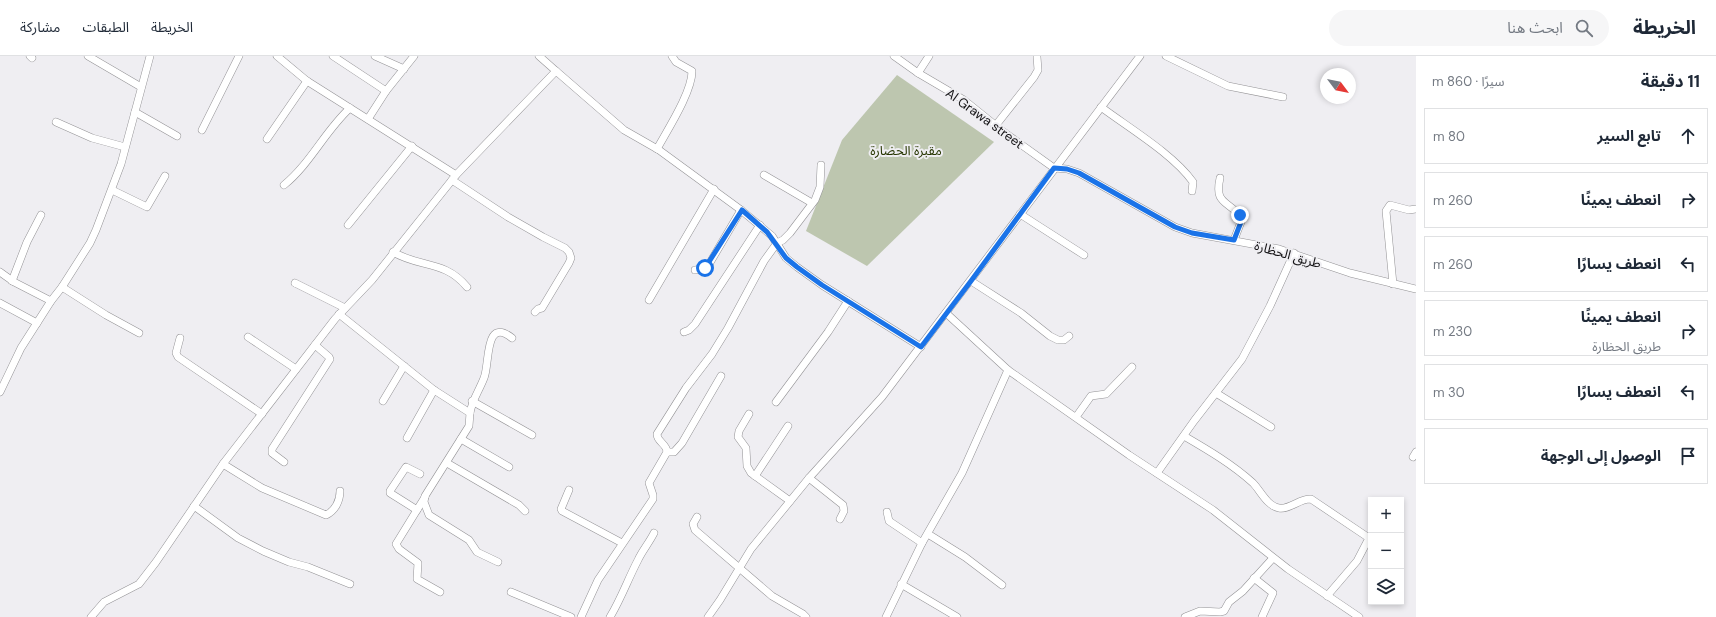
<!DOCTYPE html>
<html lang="ar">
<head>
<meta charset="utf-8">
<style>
  body { margin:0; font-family:"DM Sans","Noto Sans Arabic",sans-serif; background:#f6f6f7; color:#1f2937; direction:rtl }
  .controls { position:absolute; right:12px; bottom:12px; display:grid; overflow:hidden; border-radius:0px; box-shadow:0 2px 6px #0003 }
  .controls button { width:36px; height:36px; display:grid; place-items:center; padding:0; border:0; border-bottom:1px solid #e0e1e3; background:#fff; color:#1f2937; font:20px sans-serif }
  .compass { position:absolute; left:1320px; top:12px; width:36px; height:36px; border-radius:50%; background:#fff; box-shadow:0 2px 6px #0003; rotate:122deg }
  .stop { position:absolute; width:12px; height:12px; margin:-9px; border:3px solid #1a73e8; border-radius:50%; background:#fff }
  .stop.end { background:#1a73e8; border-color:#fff; box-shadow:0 1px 4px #0008 }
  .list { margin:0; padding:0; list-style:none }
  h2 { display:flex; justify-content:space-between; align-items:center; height:52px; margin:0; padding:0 16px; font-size:17px }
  h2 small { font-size:13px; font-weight:400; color:#747a83 }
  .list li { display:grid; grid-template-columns:26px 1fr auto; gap:12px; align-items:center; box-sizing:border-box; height:56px; margin:0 8px 8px; padding:0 8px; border:1px solid #e0e1e3; border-radius:0px }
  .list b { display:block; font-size:15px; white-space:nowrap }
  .list p { margin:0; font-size:13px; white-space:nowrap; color:#747a83 }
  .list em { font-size:13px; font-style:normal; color:#747a83 }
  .icon { flex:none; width:22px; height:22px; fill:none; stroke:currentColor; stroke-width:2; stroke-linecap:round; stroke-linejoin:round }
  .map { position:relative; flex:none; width:1416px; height:561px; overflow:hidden; direction:ltr }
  header { display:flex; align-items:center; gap:24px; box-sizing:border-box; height:56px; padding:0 20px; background:#fff; border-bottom:1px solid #e0e1e3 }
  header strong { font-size:19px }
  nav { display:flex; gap:22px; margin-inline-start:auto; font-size:14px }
  .search { width:280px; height:36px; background:#f6f6f7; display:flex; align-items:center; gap:10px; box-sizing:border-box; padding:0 14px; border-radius:22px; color:#747a83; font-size:15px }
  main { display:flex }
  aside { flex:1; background:#fff }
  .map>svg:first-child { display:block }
</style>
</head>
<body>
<header>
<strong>الخريطة</strong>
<div class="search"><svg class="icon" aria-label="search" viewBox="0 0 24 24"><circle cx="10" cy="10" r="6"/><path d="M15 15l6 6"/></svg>ابحث هنا</div>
<nav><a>الخريطة</a><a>الطبقات</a><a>مشاركة</a></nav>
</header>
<main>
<aside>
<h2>11 دقيقة<small>سيرًا · 860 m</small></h2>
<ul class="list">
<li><svg class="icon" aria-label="ahead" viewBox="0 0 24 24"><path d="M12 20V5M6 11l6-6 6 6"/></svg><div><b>تابع السير</b></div><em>80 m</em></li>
<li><svg class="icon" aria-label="right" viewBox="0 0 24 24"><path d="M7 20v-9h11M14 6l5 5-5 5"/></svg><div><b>انعطف يمينًا</b></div><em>260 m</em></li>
<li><svg class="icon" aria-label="left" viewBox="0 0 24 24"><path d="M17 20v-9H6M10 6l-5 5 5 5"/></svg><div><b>انعطف يسارًا</b></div><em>260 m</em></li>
<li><svg class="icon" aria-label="right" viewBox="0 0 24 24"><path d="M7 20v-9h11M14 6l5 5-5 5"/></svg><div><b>انعطف يمينًا</b><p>طريق الحظارة</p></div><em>230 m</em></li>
<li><svg class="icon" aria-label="left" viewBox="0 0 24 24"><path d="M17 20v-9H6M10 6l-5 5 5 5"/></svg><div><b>انعطف يسارًا</b></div><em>30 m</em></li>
<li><svg class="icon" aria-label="arrive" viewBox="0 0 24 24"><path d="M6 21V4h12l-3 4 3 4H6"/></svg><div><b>الوصول إلى الوجهة</b></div></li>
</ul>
</aside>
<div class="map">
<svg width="1416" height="561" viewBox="0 0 1416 561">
  <rect width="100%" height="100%" fill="#efeef2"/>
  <path fill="#bdc6af" d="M897,19L994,86L867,210L806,175L842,84Z"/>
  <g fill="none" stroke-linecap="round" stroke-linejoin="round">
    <defs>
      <g id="minor">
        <path d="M30,0L32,2"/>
        <path d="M88,0L141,31"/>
        <path d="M277,0L307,25L456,119"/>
        <path d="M333,0L386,35"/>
        <path d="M375,0L404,13"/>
        <path d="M539,0L556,15"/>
        <path d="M894,0L918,17L964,44L1005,77L1054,112L1067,113L1079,117L1175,171L1192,177L1279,193L1350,217L1416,233"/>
        <path d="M1166,0L1228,30L1283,41"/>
        <path d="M918,17L929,0"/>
        <path d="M1101,51C1129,72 1173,98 1193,126L1192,135"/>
        <path d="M135,56L177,80"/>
        <path d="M368,63L386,35L414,0"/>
        <path d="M56,66L92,82L125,91"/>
        <path d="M996,69L1034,21L1038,14L1037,1"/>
        <path d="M202,74L239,0"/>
        <path d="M267,83L307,25"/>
        <path d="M657,93C668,73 692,36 692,15L676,6L672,0"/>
        <path d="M764,119L812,147"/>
        <path d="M1220,122C1214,149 1228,144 1241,161V166L1234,184"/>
        <path d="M452,124L508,161L543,181L565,192L569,196L571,202L569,207L542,252L538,253L535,256"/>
        <path d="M284,129C310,108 325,75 350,52"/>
        <path d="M112,134L147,151L165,120"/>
        <path d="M1020,158L1084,199"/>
        <path d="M348,169L412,90"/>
        <path d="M393,196C420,212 445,204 467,231"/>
        <path d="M695,214L704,213L708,210L741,154"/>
        <path d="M0,216L14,226L51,245"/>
        <path d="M12,225L27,186L41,159"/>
        <path d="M971,225L1021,257L1050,280L1058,284H1064L1069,280"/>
        <path d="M295,227L345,252"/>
        <path d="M1393,228L1386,155L1390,149L1409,154L1416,153"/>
        <path d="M62,231L106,259L139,277"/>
        <path d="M649,244L714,133"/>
        <path d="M0,247L37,267"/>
        <path d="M339,258L434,334L470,357L469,370L425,440L424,446L429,459L469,484L477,496L498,506"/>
        <path d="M684,276L689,274L695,268L760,169"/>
        <path d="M248,281L296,313"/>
        <path d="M180,282L176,297L178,301L262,358"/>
        <path d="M1008,314L1129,399L1213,454L1288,513L1359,561"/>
        <path d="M0,336L21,292L51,245L62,231L90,187L96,174L121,108L150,0"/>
        <path d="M1216,337L1271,371"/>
        <path d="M383,345L404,310"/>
        <path d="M472,345L532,379"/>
        <path d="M776,346L828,276L848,245"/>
        <path d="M470,357C472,344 479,335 484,322C490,308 484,260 512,282"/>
        <path d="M749,358L739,375L738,381L746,392L747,410L751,417L790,445"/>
        <path d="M1076,361L1091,340L1106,338L1132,311"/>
        <path d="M1184,380C1208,394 1232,408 1253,427C1260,434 1267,450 1279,452C1290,454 1300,442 1311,443L1369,482L1357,505L1327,540"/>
        <path d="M407,382L434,334"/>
        <path d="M461,383L509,411"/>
        <path d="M667,396H674L682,387L721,320"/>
        <path d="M1413,401L1416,396"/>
        <path d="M284,406L272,397V393L330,303L329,301L315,289"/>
        <path d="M447,407L519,449L525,455"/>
        <path d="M223,408L262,432L326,459C335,455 340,445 340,435"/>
        <path d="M1157,417L1194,365L1242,303L1270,250L1294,197"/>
        <path d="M755,420L788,370"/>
        <path d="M809,422L843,449L844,455L840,463"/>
        <path d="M569,434L561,453L562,455L622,487"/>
        <path d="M425,441L396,488L399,493L418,507L417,523L440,536"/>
        <path d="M194,450L238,482L263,495L289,506L308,511L350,528"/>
        <path d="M417,454L390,437V435L406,411L420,418"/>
        <path d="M887,456L889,465L922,487"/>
        <path d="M697,461L693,468L695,474L772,540L803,558L806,561"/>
        <path d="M928,478L965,501L1002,529"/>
        <path d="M1254,522L1273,537L1262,561"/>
        <path d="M901,528L957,561"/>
        <path d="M511,536L571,561"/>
        <path d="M91,561L104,546L139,528L156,506L223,408L335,263L372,224L456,119L556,15L624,74L659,94L741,154L772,180L786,202L797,211L822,229L921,291"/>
        <path d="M581,561L598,524L653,443V439L649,427L667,396C667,388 657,386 657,378L686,332L712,298L728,272L764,205L777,187L783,184L790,177L815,144L820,131L821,109"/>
        <path d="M610,561C621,543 628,523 638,504C642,495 649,487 654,477"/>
        <path d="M708,561L720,544L751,493L809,422L882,341L1140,0"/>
        <path d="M886,561L922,487L962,417L1008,314L946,257"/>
        <path d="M1185,561L1200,555L1220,556L1224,555L1229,546L1243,535L1273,502"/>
      </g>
    </defs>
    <use href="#minor" stroke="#939295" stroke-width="8"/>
    <use href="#minor" stroke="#fff" stroke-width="7"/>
  </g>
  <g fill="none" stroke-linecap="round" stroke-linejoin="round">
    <path stroke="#1a73e8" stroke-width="5" d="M705,212L742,154L767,176L786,202L797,211L822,229L921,291L971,225L1054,112L1067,113L1079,117L1175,171L1192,177L1234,184L1241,166L1240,159"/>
  </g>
  <g text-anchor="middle" stroke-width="4" stroke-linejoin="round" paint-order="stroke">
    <g font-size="13" fill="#131214" stroke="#efeef2">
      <text transform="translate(985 62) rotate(36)" y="5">Al Grawa street</text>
      <text transform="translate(1288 198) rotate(16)" y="5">طريق الحظارة</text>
    </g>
    <g font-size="13" fill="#273602" stroke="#efeef2">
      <text x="906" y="99">مقبرة الحضارة</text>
    </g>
  </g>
</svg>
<div class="controls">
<button>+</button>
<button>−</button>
<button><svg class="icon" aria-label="layers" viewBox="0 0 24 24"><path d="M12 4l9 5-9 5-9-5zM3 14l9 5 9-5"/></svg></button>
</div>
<svg class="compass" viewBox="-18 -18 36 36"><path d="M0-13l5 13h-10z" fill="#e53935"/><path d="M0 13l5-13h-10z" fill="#747a83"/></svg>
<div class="stop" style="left:705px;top:212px"></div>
<div class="stop end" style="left:1240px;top:159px"></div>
</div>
</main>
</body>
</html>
